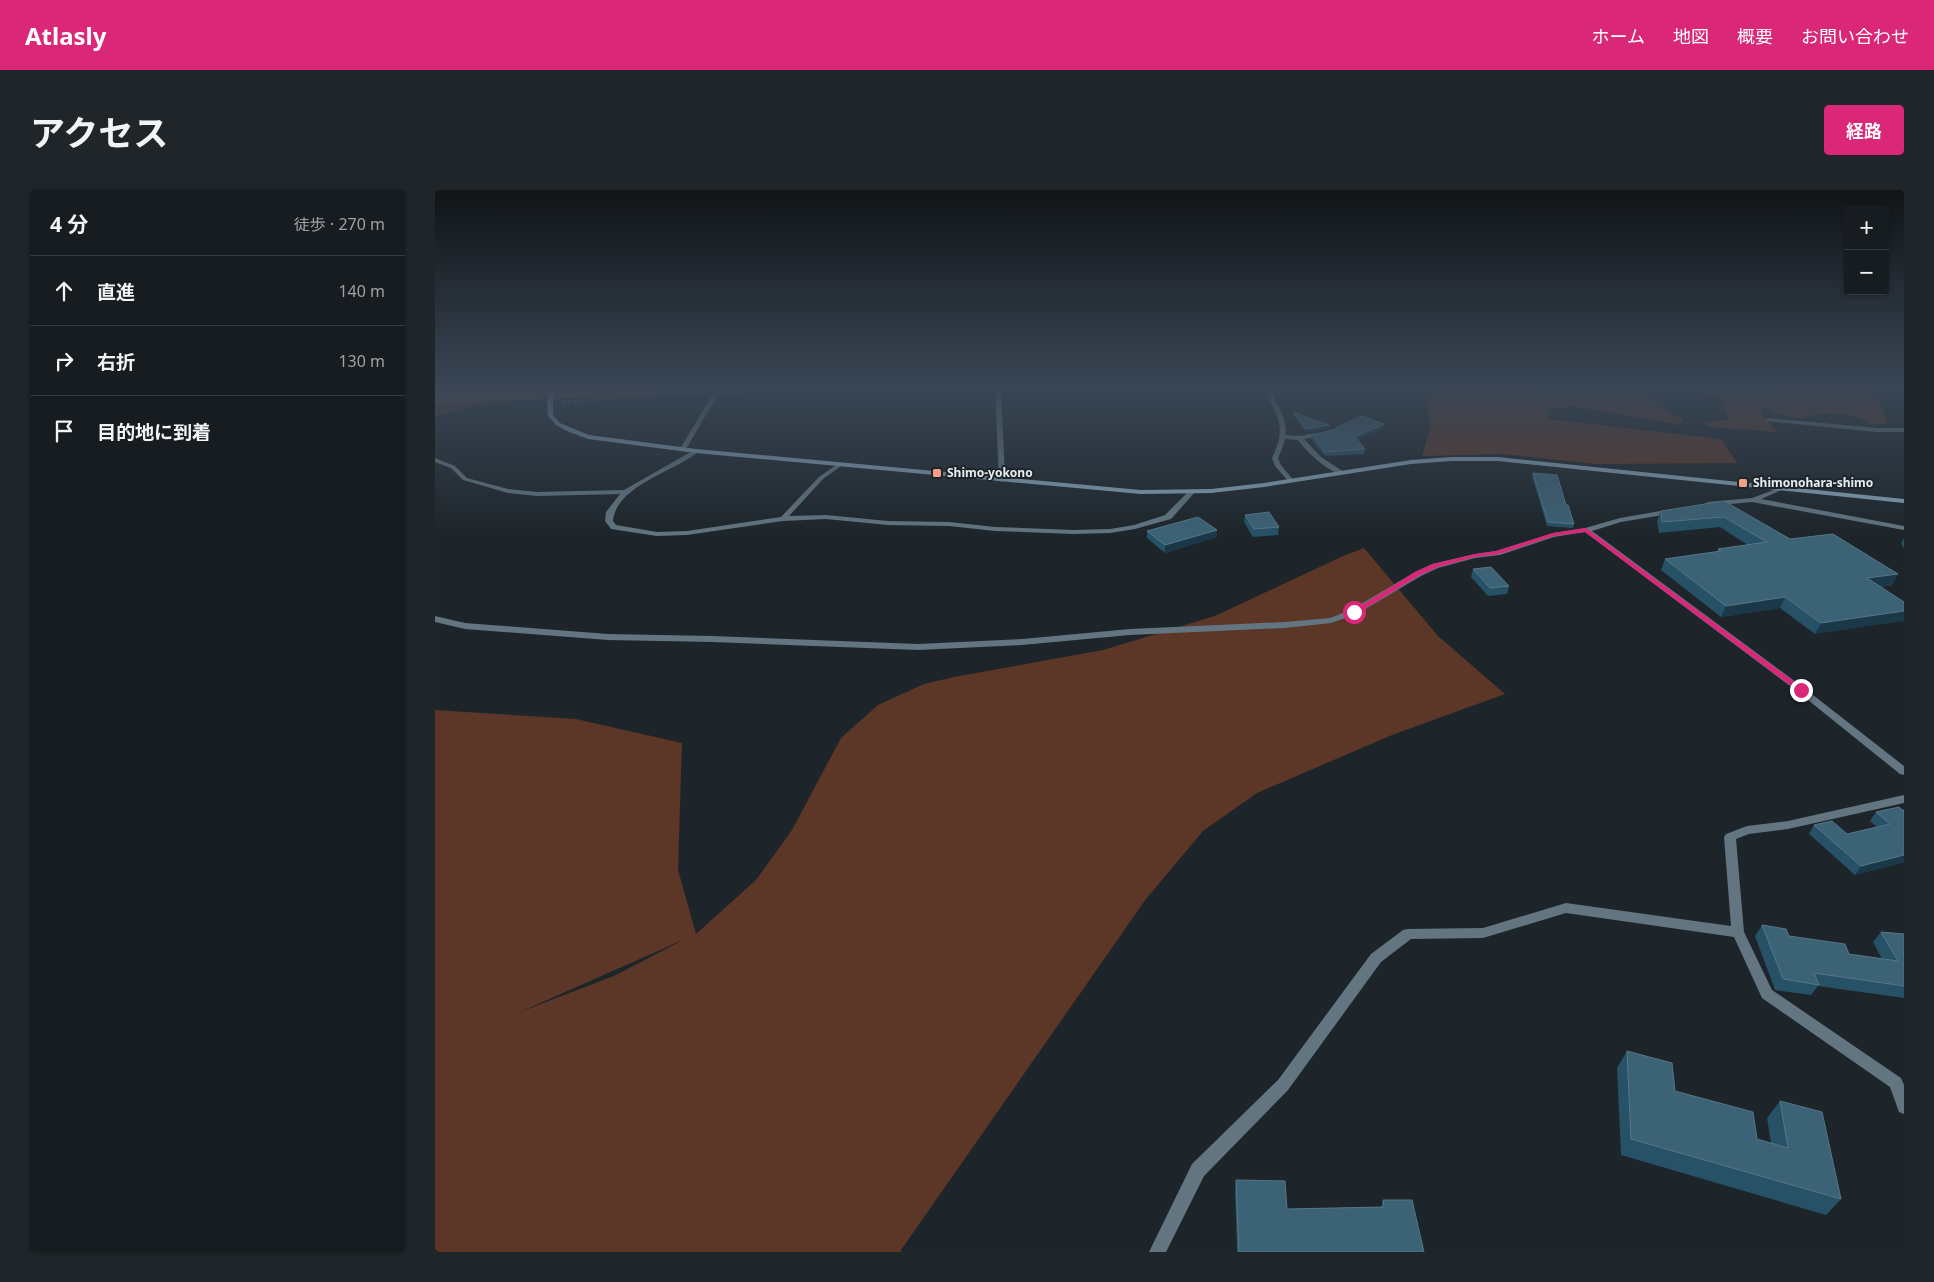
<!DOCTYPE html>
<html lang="ja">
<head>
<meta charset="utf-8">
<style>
  body { margin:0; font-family:"Noto Sans","Noto Sans JP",sans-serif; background:#1f2529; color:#f1f3f6 }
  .controls { position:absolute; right:15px; top:15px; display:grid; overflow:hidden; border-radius:5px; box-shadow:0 1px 4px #0004 }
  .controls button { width:45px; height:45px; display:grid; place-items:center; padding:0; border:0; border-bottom:1px solid #353a3e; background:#161c20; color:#f1f3f6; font:25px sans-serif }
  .stop { position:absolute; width:15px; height:15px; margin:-11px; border:4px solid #db2777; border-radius:50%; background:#fff }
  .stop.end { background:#db2777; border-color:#fff; box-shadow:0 1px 5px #0008 }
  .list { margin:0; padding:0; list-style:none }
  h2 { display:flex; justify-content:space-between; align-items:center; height:65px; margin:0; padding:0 20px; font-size:21px }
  h2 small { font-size:16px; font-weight:400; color:#9ea1a5 }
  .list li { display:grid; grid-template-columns:32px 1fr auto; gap:15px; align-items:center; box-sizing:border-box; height:70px; padding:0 20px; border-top:1px solid #353a3e }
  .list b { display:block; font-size:19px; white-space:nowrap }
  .list em { font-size:16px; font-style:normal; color:#9ea1a5 }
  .icon { flex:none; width:28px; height:28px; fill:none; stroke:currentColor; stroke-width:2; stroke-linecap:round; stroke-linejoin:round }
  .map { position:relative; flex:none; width:1469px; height:1062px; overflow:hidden; border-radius:5px }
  header { display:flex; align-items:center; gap:30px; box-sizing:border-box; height:70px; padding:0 25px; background:#db2777; color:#fff }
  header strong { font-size:24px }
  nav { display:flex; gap:28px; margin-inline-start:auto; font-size:18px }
  .intro { display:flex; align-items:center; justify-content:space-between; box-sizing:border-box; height:120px; padding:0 30px }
  h1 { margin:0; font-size:35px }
  .button { padding:12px 22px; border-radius:5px; background:#db2777; color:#fff; font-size:18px; font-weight:700 }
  main { display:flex; gap:30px; padding:0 30px }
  aside { flex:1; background:#161c20; border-radius:5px; box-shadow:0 1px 4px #0004 }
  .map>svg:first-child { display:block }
</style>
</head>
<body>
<header>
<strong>Atlasly</strong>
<nav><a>ホーム</a><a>地図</a><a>概要</a><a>お問い合わせ</a></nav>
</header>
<div class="intro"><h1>アクセス</h1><a class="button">経路</a></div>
<main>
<aside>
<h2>4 分<small>徒歩 · 270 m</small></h2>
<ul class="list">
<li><svg class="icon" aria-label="ahead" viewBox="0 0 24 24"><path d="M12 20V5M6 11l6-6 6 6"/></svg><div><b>直進</b></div><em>140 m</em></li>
<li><svg class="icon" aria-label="right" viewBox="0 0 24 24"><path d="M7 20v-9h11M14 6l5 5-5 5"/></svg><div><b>右折</b></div><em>130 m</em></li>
<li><svg class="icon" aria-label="arrive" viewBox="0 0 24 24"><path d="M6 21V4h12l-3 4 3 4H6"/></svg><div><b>目的地に到着</b></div></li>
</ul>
</aside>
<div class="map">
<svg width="1469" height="1062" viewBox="0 0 1469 1062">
  <rect width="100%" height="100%" fill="#1d252a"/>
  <g fill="#5c3627" fill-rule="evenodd">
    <path d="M0,199H85L83,204L0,226Z"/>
    <path d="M1007,199H1197L1248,230L1243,235L1139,216L1114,219L1113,229L1286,249L1302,273L1161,274L1068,264L987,266L995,240L993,213Z"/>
    <path d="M1257,199H1427L1447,215L1452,234H1435C1424,224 1398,222 1383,224C1378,225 1373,227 1368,228C1357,229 1340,224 1331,217L1325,222L1342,242L1275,237L1265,233L1293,229L1285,208Z"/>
    <path d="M929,358L1003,446L1070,504L957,545L822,603L768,641L711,709L466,1060V1062H0V520L141,529L247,553L243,680L261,744L321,690L357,640L406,548L443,515L489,494L519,487L668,460L780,426L908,366ZM250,749L181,785L85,822Z"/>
  </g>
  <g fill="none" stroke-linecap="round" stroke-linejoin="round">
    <path fill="#7c5242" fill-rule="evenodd" d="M68,199H220L217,203L210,205L0,213V201Z"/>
    <path stroke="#71797d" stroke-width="2" stroke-dasharray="3 2" stroke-linecap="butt" d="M128,212L269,202"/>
    <g fill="#627580" fill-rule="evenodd">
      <path d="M305,199H350L347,201L284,203L251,259L246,260L245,259L280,200Z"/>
      <path d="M560,199H566L570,290L567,292L564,290Z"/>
      <path d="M1333,228L1442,238H1469V242H1442L1331,231V229Z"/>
      <path d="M888,242L890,243V245L869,249L886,267L909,282V284C895,285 871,261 863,250L850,249L847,247L850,245L865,246Z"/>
      <path d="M259,260L264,261C240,282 181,295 178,331L181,335L222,342L252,341L346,327L384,287L404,273L407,275L406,276L388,289L354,326L391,325L453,331L514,332L560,337L639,340L675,339L699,335L730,325L754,301L760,302L736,329L700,339L675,343L639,344L560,341L514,336L453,335L391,329L348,331L252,345L222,346L176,339L170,331L171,322L185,304L102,306L73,303L28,290L16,278L0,272V268L20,276L32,288L73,299L102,302L189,300Z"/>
      <path d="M1344,298L1349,299L1326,309L1469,336V340L1317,312L1273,316L1269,314L1273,312L1317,308Z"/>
      <path d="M1237,319H1240V323L1186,332L1157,341L1369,498L1469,576V585L1465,584L1363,502L1150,342L1119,347L1065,365L1040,368L1003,378L986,386L922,424L896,433L850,438L695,445L587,455L483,460L277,452L173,450L30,439L0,432V426L30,433L173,444L277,446L483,454L587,449L695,439L850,432L895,428L916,420L980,382L997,374L1040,364L1061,361L1118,343L1150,338L1185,328Z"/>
      <path d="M1469,605V613L1353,639L1314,644L1301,649L1309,742L1337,800L1466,888L1469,895V924L1464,922L1455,897L1327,808L1299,747L1131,723L1048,748L976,749L946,772L853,900L769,986L731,1062H714L757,974L843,890L936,764L968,740L973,739L1048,738L1131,713L1296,736L1289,647L1291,644L1312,636L1353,631Z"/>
    </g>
    <path fill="#627580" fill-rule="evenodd" d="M829,199H835C849,227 858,237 843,268L846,275L859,291L858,292H854L840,276L837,268C852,237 843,228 829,199Z"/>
    <path fill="#85a3b6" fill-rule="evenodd" d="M115,199H121L118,213V225L125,233L154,245L261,259L706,300L776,299L829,293L976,270L1016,267H1063L1469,309V313L1063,271H1016L976,274L829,297L776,303L706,304L261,263L153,249L132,241L121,235L113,226L112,213Z"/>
  </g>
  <g fill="#265166">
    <path d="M858,222L893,238L871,242L858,225Z"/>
    <path d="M949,234L948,238L922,250L930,259L929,264L890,266L876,249L877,245Z"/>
    <path d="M1098,283L1131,315L1139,334L1138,338L1112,336L1097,286Z"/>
    <path d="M1289,311L1355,349L1457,395L1446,397L1380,444L1345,418L1286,427L1226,380L1230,369L1282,362L1283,359L1313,355L1285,337L1224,343L1222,331L1226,321Z"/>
    <path d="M810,325L844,337L843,345L818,347L809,332Z"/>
    <path d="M782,340V347L730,363L712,348V341Z"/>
    <path d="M1469,348V358L1466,354Z"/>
    <path d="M1038,379L1074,396L1072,404L1053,406L1036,387Z"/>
    <path d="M1469,620V672L1420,685L1374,644L1379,635L1412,644L1442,637L1435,631L1441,622Z"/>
    <path d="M1327,735L1354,746L1414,764L1447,769L1438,752L1446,742L1469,744V808L1383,796L1376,805L1340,800L1320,746Z"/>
    <path d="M1192,861L1240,901L1322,949L1336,953L1332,928L1345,911L1406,1009L1391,1025L1186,965L1182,878Z"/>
    <path d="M801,990L852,1019L946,1017L948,1010L989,1062H802L800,1002Z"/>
  </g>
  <g fill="#1a3848">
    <path d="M949,234L948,238L919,251L920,247Z"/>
    <path d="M894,235L893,238L871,242V239Z"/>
    <path d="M782,340V347L730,363V355Z"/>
    <path d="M1463,384L1457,395L1426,399L1432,388Z"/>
    <path d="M1350,407L1345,418L1286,427L1291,416Z"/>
    <path d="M1469,421V431L1380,444L1386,433Z"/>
    <path d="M1469,665V672L1420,685L1426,676Z"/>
  </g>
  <g fill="#3b6275" stroke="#567788">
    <path d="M858,222L894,235L871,239Z"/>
    <path d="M927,226L949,234L920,247L930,259L890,262L877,245L901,239L902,237Z"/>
    <path d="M1098,283L1122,285L1131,315H1133L1139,334L1113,332Z"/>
    <path d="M1289,311L1355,349L1398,344L1463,384L1432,388L1469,412V421L1386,433L1350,407L1291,416L1230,369L1286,361L1283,359L1332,352L1289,327L1227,332L1226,321Z"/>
    <path d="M834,322L844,337L819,339L810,325Z"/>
    <path d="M763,327L782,340L730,355L712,341Z"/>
    <path d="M1056,377L1074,396L1055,398L1038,379Z"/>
    <path d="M1464,617L1467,620H1469V665L1426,676L1379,635L1397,631L1412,644L1455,634L1441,622Z"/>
    <path d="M1327,735L1351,739L1354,746L1410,754L1414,764L1463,771L1446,742L1469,744V796L1379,783L1384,795L1348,789Z"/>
    <path d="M1192,861L1237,873L1240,901L1318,922L1322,949L1353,958L1345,911L1387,922L1406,1009L1196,949Z"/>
    <path d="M801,990L850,991L852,1019L949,1017L948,1010H977L989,1062H804Z"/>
  </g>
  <linearGradient id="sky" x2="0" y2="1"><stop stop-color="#101417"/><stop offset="0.57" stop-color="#3a4655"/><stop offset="1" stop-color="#3a4655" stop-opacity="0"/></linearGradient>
  <rect width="1469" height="347" fill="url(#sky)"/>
  <path fill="#db2777" d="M1151,338L1369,499V502H1364L1150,342L1119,346L1064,364L1040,367L1003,377L985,385L921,424L916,422L980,382L998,374L1040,364L1061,361L1118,343Z"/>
  <g fill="#f2a081" stroke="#1d252a" stroke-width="2">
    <rect x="497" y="278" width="10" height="10" rx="2.5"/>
    <rect x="1303" y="288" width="10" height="10" rx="2.5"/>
  </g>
  <g text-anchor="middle" stroke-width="4" stroke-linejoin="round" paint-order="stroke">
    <g font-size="12" font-weight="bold" fill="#e7edf0" stroke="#1d252a" text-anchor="start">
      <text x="512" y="287">Shimo-yokono</text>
      <text x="1318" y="297">Shimonohara-shimo</text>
    </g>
  </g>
</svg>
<div class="controls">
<button>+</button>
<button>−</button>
</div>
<div class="stop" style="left:919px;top:422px"></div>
<div class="stop end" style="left:1366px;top:500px"></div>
</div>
</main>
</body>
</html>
